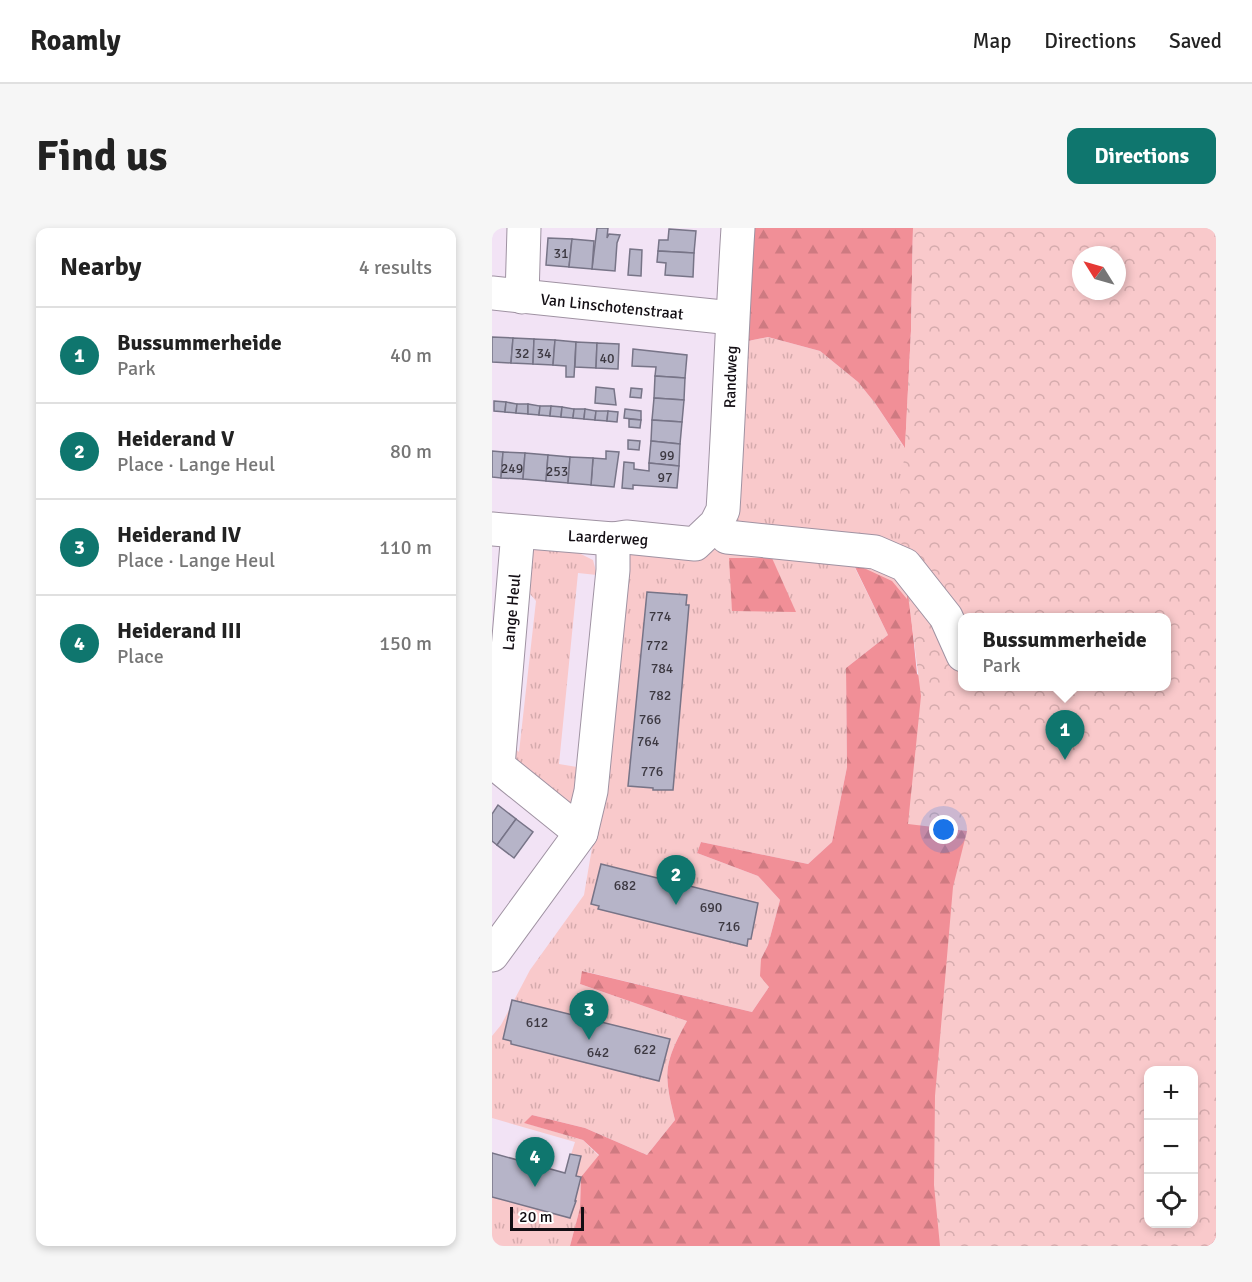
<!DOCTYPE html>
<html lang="en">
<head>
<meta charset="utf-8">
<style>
  body { margin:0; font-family:Signika,sans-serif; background:#f6f6f6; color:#222 }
  .controls { position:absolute; right:18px; bottom:18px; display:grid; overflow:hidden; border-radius:12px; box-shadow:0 3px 9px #0003 }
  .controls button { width:54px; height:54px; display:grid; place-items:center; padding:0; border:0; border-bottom:2px solid #e0e0e0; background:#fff; color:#222; font:30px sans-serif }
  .compass { position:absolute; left:580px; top:18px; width:54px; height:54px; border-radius:50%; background:#fff; box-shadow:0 3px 9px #0003; rotate:307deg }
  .scale { position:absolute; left:18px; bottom:15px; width:74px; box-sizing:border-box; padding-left:6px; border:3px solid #130e14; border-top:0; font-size:16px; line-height:21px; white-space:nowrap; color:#130e14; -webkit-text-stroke:4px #fff; paint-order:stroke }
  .you { position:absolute; left:452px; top:602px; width:21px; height:21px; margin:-15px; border:4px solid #fff; border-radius:50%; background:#1a73e8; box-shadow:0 0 0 9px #1a73e833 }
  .badge { display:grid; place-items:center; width:39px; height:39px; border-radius:50%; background:#0f766e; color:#fff; font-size:20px; font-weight:700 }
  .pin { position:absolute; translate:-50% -50px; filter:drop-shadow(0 2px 3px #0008) }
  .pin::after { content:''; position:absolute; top:32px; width:21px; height:18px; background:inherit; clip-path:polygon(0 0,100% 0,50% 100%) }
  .popup { position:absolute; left:466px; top:385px; width:213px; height:78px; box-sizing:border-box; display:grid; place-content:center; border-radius:12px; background:#fff; filter:drop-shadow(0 2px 4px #0005); font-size:20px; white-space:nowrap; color:#767676 }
  .popup b { font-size:22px; color:#222 }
  .popup::after { content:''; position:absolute; left:50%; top:100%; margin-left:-12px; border:12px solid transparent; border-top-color:#fff }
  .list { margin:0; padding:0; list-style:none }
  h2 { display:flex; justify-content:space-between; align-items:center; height:78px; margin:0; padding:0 24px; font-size:26px }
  h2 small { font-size:20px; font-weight:400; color:#767676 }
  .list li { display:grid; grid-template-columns:39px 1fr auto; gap:18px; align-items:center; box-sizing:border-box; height:96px; padding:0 24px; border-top:2px solid #e0e0e0 }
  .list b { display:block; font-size:22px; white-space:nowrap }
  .list p { margin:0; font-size:20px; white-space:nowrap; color:#767676 }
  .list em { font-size:20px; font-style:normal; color:#767676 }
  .icon { flex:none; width:33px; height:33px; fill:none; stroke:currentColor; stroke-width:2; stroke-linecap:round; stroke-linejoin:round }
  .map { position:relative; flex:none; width:724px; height:1018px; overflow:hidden; border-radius:12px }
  header { display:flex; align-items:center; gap:36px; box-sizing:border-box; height:84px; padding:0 30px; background:#fff; border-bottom:2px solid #e0e0e0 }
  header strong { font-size:28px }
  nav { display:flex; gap:33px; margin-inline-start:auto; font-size:21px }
  .intro { display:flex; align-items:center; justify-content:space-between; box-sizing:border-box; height:144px; padding:0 36px }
  h1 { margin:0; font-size:42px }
  .button { padding:15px 27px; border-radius:12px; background:#0f766e; color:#fff; font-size:21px; font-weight:700 }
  main { display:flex; gap:36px; padding:0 36px }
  aside { flex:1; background:#fff; border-radius:12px; box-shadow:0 3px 9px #0003 }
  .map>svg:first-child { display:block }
</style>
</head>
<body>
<header>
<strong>Roamly</strong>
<nav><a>Map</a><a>Directions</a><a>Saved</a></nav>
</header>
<div class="intro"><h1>Find us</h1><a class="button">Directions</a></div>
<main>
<aside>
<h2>Nearby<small>4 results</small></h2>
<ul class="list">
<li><span class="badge">1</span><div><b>Bussummerheide</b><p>Park</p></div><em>40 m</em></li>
<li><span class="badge">2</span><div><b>Heiderand V</b><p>Place · Lange Heul</p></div><em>80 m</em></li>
<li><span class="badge">3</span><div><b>Heiderand IV</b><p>Place · Lange Heul</p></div><em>110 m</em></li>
<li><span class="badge">4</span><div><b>Heiderand III</b><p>Place</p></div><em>150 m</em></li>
</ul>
</aside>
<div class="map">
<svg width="724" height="1018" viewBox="0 0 724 1018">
  <defs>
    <pattern id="grass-tufts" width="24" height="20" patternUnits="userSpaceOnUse" patternTransform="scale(1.5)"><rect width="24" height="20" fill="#f9c9cb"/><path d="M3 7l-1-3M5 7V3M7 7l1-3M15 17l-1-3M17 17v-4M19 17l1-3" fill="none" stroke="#d5abad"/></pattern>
    <pattern id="forest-firs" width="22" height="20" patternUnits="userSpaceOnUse" patternTransform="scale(1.5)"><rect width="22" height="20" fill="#f18f97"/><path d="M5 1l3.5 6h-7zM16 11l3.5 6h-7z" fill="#ce7a81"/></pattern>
    <pattern id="park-crowns" width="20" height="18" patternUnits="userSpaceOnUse" patternTransform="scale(1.5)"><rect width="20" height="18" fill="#f9c9cb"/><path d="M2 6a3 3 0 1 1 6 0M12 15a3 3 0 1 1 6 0" fill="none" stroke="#d5abad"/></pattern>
  </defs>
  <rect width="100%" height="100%" fill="#f2e3f5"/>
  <g fill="url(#grass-tufts)" fill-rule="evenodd">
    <path d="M421,0H724L675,390L411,330L416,372L361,336L396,407L354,440L355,539L340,614L316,636L209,614L205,625L266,648L288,672L276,717L269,731L277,759L260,784L91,743L88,756L195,793C172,835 171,845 183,892L155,927L93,900L40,887L33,895L91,912L107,928L89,949L88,980L78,1018H0V926L73,945L83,914L0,890V808L9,797L38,742L92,667L103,602L129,323L215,328L251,114L276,109L328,123L366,154L383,175L412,219L419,103ZM589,27H625V63H589Z"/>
    <path d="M33,321L87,325L101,332L105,347L86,345L67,536L85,539L79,583L20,542L13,512L27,524L44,373L28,354Z"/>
  </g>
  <g fill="url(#forest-firs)" fill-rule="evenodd">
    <path d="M256,0H421L419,103L413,220L383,175L366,154L328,123L276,109L251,114Z"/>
    <path d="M237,330H280L304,384L240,383Z"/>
    <path d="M361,335L400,353L415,371V347L425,446L449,464L471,458L724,748V1018H78L88,980L89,949L107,927L91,912L32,895L40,887L93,900L155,927L183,892C171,845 172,835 195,793L88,756L90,743L260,784L277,759L268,748L269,731L276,717L288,672L266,648L205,625L209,614L316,636L340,614L355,539L354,440L396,407ZM656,842H702V996H656Z"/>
  </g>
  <path fill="url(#park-crowns)" fill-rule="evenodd" d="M421,0H724V1018H448L442,957L443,868L461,659L475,603L416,596L429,468L406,290L413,220L419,103ZM589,27H625V63H589ZM471,390H675V458H471ZM656,842H702V996H656Z"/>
  <g fill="#b6b4c8" stroke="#777487" stroke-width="1.5">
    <path d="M105,0H116L115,10L117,6L128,7L125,15L123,43L100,41Z"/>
    <path d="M177,1L204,3L202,25L166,23L167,12H176Z"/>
    <path d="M56,10L80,11L77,39L54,37Z"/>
    <path d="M80,11L102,13L100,41L77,39Z"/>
    <path d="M138,21L150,22L149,48L136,47Z"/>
    <path d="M166,23L202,25L201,49L173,47L174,35L165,34Z"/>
    <path d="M0,109L21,110L19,135L0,134Z"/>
    <path d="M21,110L42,111L41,136L19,135Z"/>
    <path d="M42,111L63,112L61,137L41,136Z"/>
    <path d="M63,112L84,114L82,149H74V138L61,137Z"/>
    <path d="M84,114L105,115L104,140L83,139Z"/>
    <path d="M105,115L127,116L126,141L104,140Z"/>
    <path d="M141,121L195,127L193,150L163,148L164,139L140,138Z"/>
    <path d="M163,148L193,150L192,172L162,170Z"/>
    <path d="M104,159L122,161L124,177L103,175Z"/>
    <path d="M139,160L150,161L149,170L138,169Z"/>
    <path d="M162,170L192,172L190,194L160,192Z"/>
    <path d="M2,173L14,174L13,184L2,183Z"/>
    <path d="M14,174L25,176L24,185L13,184Z"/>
    <path d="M25,176H36V186L24,185Z"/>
    <path d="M36,176L48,178L47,187L36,186Z"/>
    <path d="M48,178H59L58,188L47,187Z"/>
    <path d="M59,178L70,179L69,189L58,188Z"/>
    <path d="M70,179L82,181L81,190L69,189Z"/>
    <path d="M82,181H93L92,191L81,190Z"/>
    <path d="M93,181L104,183L103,192L92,191Z"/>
    <path d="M133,181L149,183V192L132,190Z"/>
    <path d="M104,183H116L115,193L103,192Z"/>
    <path d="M116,183L126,184L125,194L115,193Z"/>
    <path d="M137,191L149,192L148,200L137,199Z"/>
    <path d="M160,192L190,194L188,216L159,213Z"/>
    <path d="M136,212L148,213L147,222L136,221Z"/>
    <path d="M159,213L188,216L187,238L157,235Z"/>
    <path d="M0,223L11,224L9,250L0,249Z"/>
    <path d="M114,223L127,224L122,259L99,257L101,230L114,231Z"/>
    <path d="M11,224L33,225L31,251L9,250Z"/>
    <path d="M33,225L56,227L54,253L31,251Z"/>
    <path d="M56,227L78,229L76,255L54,253Z"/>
    <path d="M78,229L101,230L99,257L76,255Z"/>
    <path d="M132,234L142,235V241L157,243V235L187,238L185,260L141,257V261L130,260Z"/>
    <path d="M155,364L195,367L194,377H197L181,562H161V560L136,558Z"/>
    <path d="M6,577L24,591L5,617L0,613V586Z"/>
    <path d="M24,591L41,604L22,630L5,617Z"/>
    <path d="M109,636L266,675L259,711H256L255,718L106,681L107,678L99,676Z"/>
    <path d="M20,772L178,811L167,853L19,816V813L11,811Z"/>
    <path d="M0,925L73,945L78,926L89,928L84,948L89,949L83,973H84L78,990L0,969Z"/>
  </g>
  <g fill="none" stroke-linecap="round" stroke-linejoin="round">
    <defs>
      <g id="minor">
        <path d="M0,65L240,90"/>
        <path d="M30,69L32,0"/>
        <path d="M0,301L121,311L134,309L203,316L224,296L231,282C237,188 240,94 246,0"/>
        <path d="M26,304L6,538L89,605"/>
        <path d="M235,309L383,324L413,337L454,389L471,427"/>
        <path d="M0,727L89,605L99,563L121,342V311"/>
      </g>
    </defs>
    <use href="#minor" stroke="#9f92a2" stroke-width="35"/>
    <use href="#minor" stroke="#fff" stroke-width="33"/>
  </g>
  <g text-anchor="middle" stroke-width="6" stroke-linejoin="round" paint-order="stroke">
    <g font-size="14" fill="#3c3841">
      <text x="69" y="30">31</text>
      <text x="30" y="130">32</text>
      <text x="52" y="130">34</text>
      <text x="115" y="135">40</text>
      <text x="175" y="232">99</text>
      <text x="20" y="245">249</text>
      <text x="65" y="248">253</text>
      <text x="173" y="254">97</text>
      <text x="168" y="393">774</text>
      <text x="165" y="422">772</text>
      <text x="170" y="445">784</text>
      <text x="168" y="472">782</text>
      <text x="158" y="496">766</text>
      <text x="156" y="518">764</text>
      <text x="160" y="548">776</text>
      <text x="133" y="662">682</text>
      <text x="219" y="684">690</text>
      <text x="237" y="703">716</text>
      <text x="45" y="799">612</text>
      <text x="153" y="826">622</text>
      <text x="106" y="829">642</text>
    </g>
    <g font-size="16" fill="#130e14" stroke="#fff">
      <text transform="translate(120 78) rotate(6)" y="6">Van Linschotenstraat</text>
      <text transform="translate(238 149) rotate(-88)" y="6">Randweg</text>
      <text transform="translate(116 309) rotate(3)" y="6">Laarderweg</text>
      <text transform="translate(19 384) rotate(-85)" y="6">Lange Heul</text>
    </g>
  </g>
</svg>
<div class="controls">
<button>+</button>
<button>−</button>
<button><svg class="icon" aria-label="locate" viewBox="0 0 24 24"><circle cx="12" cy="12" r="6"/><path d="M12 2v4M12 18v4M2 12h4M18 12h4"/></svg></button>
</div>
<svg class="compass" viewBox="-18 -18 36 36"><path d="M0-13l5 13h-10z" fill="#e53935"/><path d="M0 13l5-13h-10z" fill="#767676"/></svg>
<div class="scale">20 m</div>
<div class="you"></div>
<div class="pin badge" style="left:573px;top:532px">1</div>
<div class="popup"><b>Bussummerheide</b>Park</div>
<div class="pin badge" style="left:184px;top:677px">2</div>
<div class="pin badge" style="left:97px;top:812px">3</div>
<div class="pin badge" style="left:43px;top:959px">4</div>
</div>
</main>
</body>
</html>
